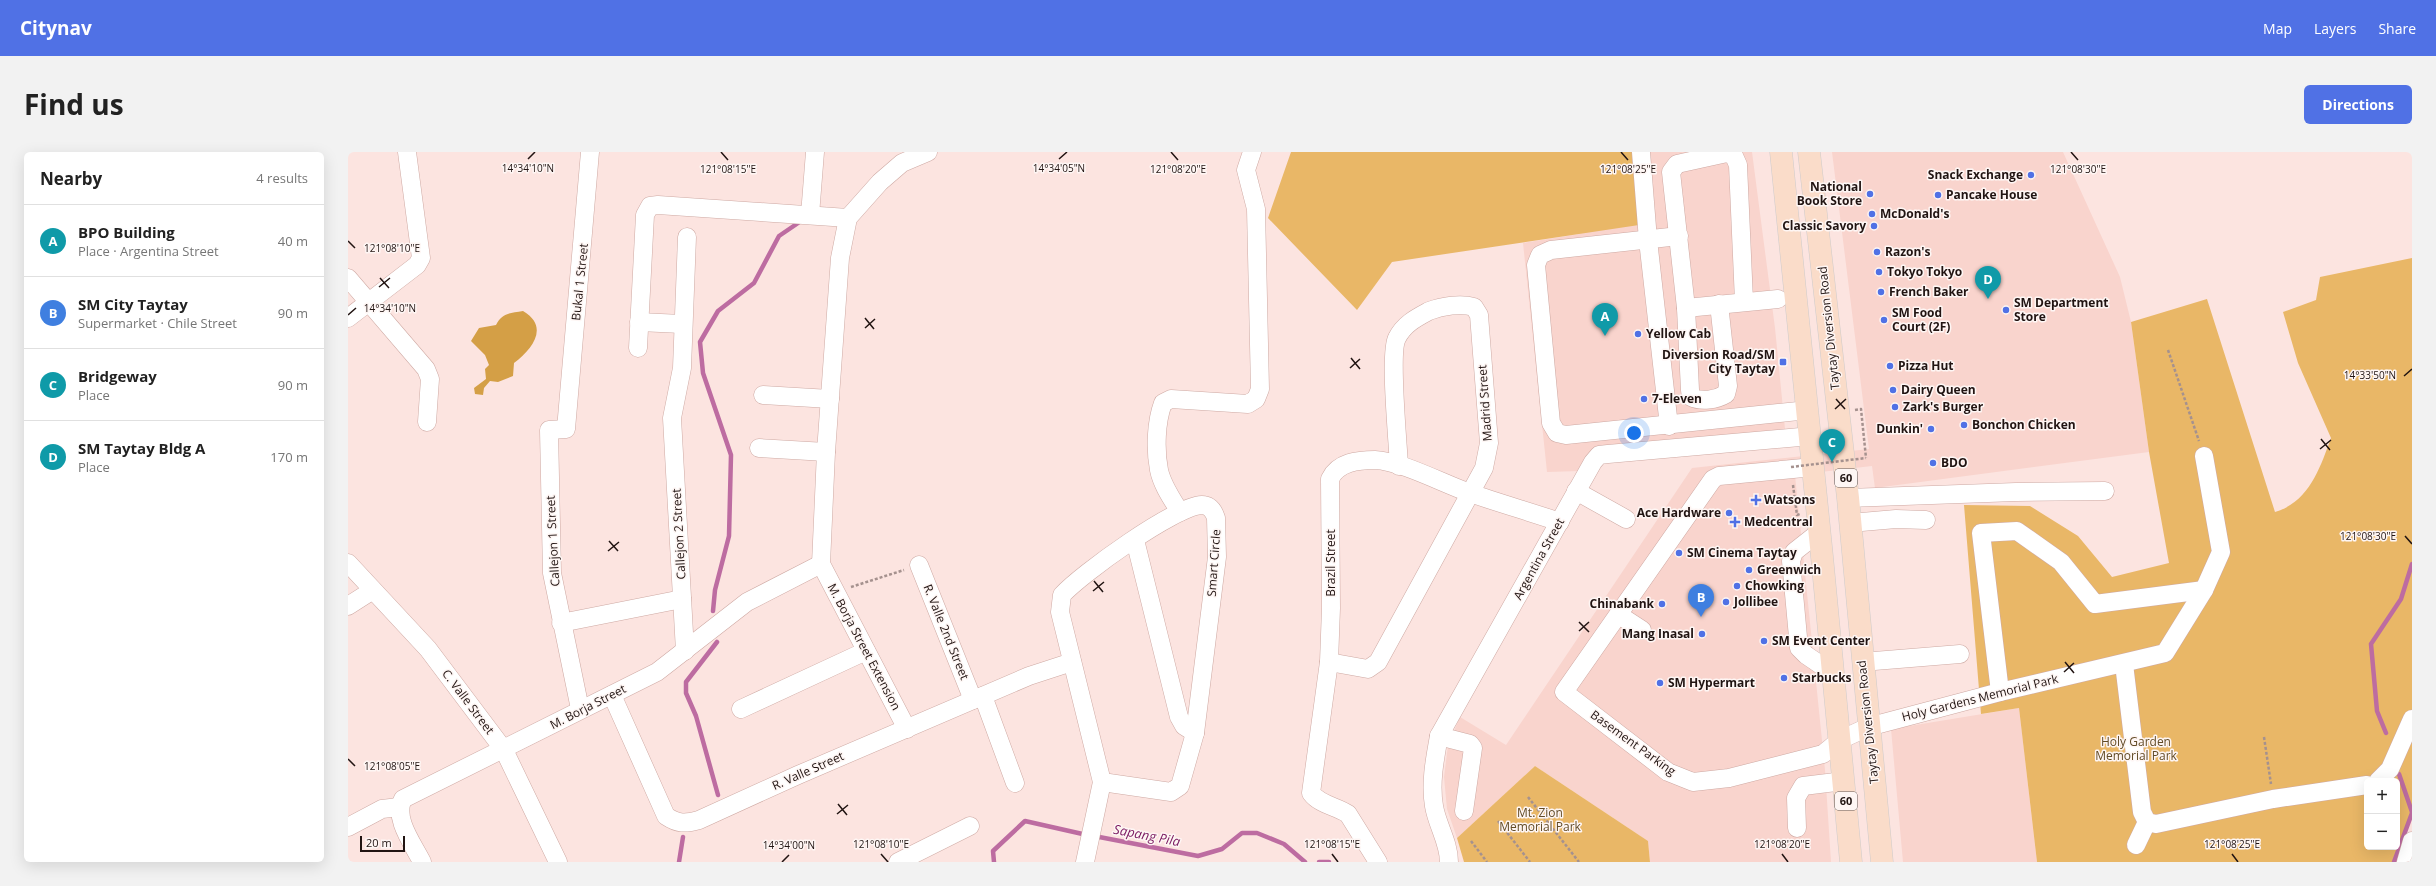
<!DOCTYPE html>
<html lang="en">
<head>
<meta charset="utf-8">
<style>
  body { margin:0; font-family:"Open Sans",sans-serif; background:#f2f2f2; color:#222 }
  .controls { position:absolute; right:12px; bottom:12px; display:grid; overflow:hidden; border-radius:6px; box-shadow:0 4px 16px #0002 }
  .controls button { width:36px; height:36px; display:grid; place-items:center; padding:0; border:0; border-bottom:1px solid #e0e0e0; background:#fff; color:#222; font:20px sans-serif }
  .scale { position:absolute; left:12px; bottom:10px; width:45px; box-sizing:border-box; padding-left:4px; border:2px solid #211412; border-top:0; font-size:11px; line-height:14px; white-space:nowrap; color:#211412; -webkit-text-stroke:3px #fef6f4; paint-order:stroke }
  .you { position:absolute; left:1286px; top:281px; width:14px; height:14px; margin:-10px; border:3px solid #fff; border-radius:50%; background:#1a73e8; box-shadow:0 0 0 6px #1a73e833 }
  .badge { display:grid; place-items:center; width:26px; height:26px; border-radius:50%; background:#5071e5; color:#fff; font-size:13px; font-weight:700 }
  .pin { position:absolute; translate:-50% -33px; filter:drop-shadow(0 1px 2px #0008) }
  .pin::after { content:''; position:absolute; top:21px; width:14px; height:12px; background:inherit; clip-path:polygon(0 0,100% 0,50% 100%) }
  .list { margin:0; padding:0; list-style:none }
  h2 { display:flex; justify-content:space-between; align-items:center; height:52px; margin:0; padding:0 16px; font-size:17px }
  h2 small { font-size:13px; font-weight:400; color:#767676 }
  .list li { display:grid; grid-template-columns:26px 1fr auto; gap:12px; align-items:center; box-sizing:border-box; height:72px; padding:0 16px; border-top:1px solid #e0e0e0 }
  .list b { display:block; font-size:15px; white-space:nowrap }
  .list p { margin:0; font-size:13px; white-space:nowrap; color:#767676 }
  .list em { font-size:13px; font-style:normal; color:#767676 }
  .map { position:relative; flex:none; width:2064px; height:710px; overflow:hidden; border-radius:6px }
  header { display:flex; align-items:center; gap:24px; box-sizing:border-box; height:56px; padding:0 20px; background:#5071e5; color:#fff }
  header strong { font-size:19px }
  nav { display:flex; gap:22px; margin-inline-start:auto; font-size:14px }
  .intro { display:flex; align-items:center; justify-content:space-between; box-sizing:border-box; height:96px; padding:0 24px }
  h1 { margin:0; font-size:28px }
  .button { padding:10px 18px; border-radius:6px; background:#5071e5; color:#fff; font-size:14px; font-weight:700 }
  main { display:flex; gap:24px; padding:0 24px }
  aside { flex:1; background:#fff; border-radius:6px; box-shadow:0 4px 16px #0002 }
  .map>svg:first-child { display:block }
</style>
</head>
<body>
<header>
<strong>Citynav</strong>
<nav><a>Map</a><a>Layers</a><a>Share</a></nav>
</header>
<div class="intro"><h1>Find us</h1><a class="button">Directions</a></div>
<main>
<aside>
<h2>Nearby<small>4 results</small></h2>
<ul class="list">
<li><span class="badge" style="background:#0f9aa8">A</span><div><b>BPO Building</b><p>Place · Argentina Street</p></div><em>40 m</em></li>
<li><span class="badge" style="background:#3f7fe0">B</span><div><b>SM City Taytay</b><p>Supermarket · Chile Street</p></div><em>90 m</em></li>
<li><span class="badge" style="background:#0f9aa8">C</span><div><b>Bridgeway</b><p>Place</p></div><em>90 m</em></li>
<li><span class="badge" style="background:#0f9aa8">D</span><div><b>SM Taytay Bldg A</b><p>Place</p></div><em>170 m</em></li>
</ul>
</aside>
<div class="map">
<svg width="2064" height="710" viewBox="0 0 2064 710">
  <rect width="100%" height="100%" fill="#fce4e0"/>
  <g fill="#f9d4cd">
    <path d="M1224,0H1404L1427,176L1437,277L1244,297L1232,319L1199,320L1175,91L1232,82Z"/>
    <path d="M1484,0H1715L1772,125L1783,170L1801,300L1527,336L1524,314L1447,323L1477,618L1483,710H1302L1300,689L1187,614L1109,686L1099,657L1096,625L1100,593L1112,565L1158,593L1344,316L1521,297Z"/>
    <path d="M1671,556L1689,710H1555L1543,577Z"/>
  </g>
  <g fill="#e9b767" fill-rule="evenodd">
    <path d="M943,0H1285L1291,73L1044,110L1009,158L920,66Z"/>
    <path d="M2064,106V661L2046,710H1689L1671,556L1633,562L1616,353L1682,354L1730,384L1764,425L1821,411L1801,300L1783,170L1859,147L1927,360C1961,350 1972,316 1983,286L1950,211L1935,160L1968,148L1972,125ZM2019,629H2049V695H2019Z"/>
    <path d="M1187,614L1300,689L1302,710H1116L1109,686Z"/>
  </g>
  <path fill="#d49f46" d="M175,159C202,175 184,197 166,211L165,224L150,230L142,229L136,236L135,243L127,242L126,236L138,227L137,217L141,213L137,203L123,189L131,176L148,173C154,161 162,161 175,159Z"/>
  <g fill="none" stroke-linecap="round" stroke-linejoin="round">
    <g stroke="#bd6ca1" stroke-width="4.5">
      <path d="M365,459L367,438L381,384L383,303L355,221L352,190L370,159L406,131L431,84L453,69"/>
      <path d="M369,490L338,530V541L348,564L370,643"/>
      <path d="M2038,581L2029,559L2023,492L2053,447L2064,412"/>
      <path d="M2051,622L2064,660"/>
      <path d="M746,684L850,704L874,697L894,681H909L936,692L957,710"/>
      <path d="M331,710L335,685"/>
      <path d="M646,710L645,699L677,669L739,683"/>
      <path d="M971,710H981"/>
      <path d="M2046,710L2064,661"/>
    </g>
    <defs>
      <g id="minor">
        <path d="M1293,0L1300,88L1321,274"/>
        <path d="M462,63L467,0"/>
        <path d="M1331,84L1203,98L1192,103L1188,113L1203,271L1209,281L1218,283L1460,258"/>
        <path d="M0,126L78,217L82,227L79,270"/>
        <path d="M1371,152L1380,234L1378,242C1368,248 1353,250 1343,245L1342,238L1338,156L1323,20L1329,12L1379,1L1386,4L1390,13L1396,149"/>
        <path d="M1338,156L1430,147"/>
        <path d="M0,166L69,113L73,106L59,0"/>
        <path d="M291,170L334,172"/>
        <path d="M290,196L297,63L302,54L310,53L500,66"/>
        <path d="M415,243L482,247"/>
        <path d="M411,296L478,300"/>
        <path d="M1466,315L1371,324L1365,327L1216,540L1320,620L1345,630L1381,626L1475,602L1492,588L1520,575L1652,540L1817,501L1856,438L1873,400L1856,304"/>
        <path d="M1228,339L1278,367"/>
        <path d="M1500,346L1668,340L1757,339"/>
        <path d="M832,360C824,347 814,333 811,318C807,297 808,270 815,251L823,247L900,252L908,247L912,237L908,57L898,18L904,0"/>
        <path d="M1502,371L1548,367L1578,368"/>
        <path d="M1470,381L1446,400L1443,409L1451,496L1458,503L1486,522"/>
        <path d="M787,388L831,565L836,574L847,581"/>
        <path d="M0,411L80,497L156,598L210,710"/>
        <path d="M571,413L625,548"/>
        <path d="M0,454L25,438"/>
        <path d="M1271,463L1294,478"/>
        <path d="M213,471L334,447"/>
        <path d="M337,499L324,266L334,216L339,85"/>
        <path d="M981,510L1020,517L1030,510L1136,316L1141,291L1131,163L1126,155C1113,151 1094,154 1081,159C1068,166 1056,172 1049,186C1041,201 1050,291 1051,314"/>
        <path d="M1514,510L1612,502"/>
        <path d="M1776,512L1794,660L1799,670L1808,672L1925,647L2019,633"/>
        <path d="M1652,540L1633,381L1669,379L1713,410L1747,452L1856,438"/>
        <path d="M264,543L318,664C330,672 337,672 351,668L450,623L681,524L724,510"/>
        <path d="M635,544L667,631"/>
        <path d="M232,557L204,421L201,278L218,277L242,0"/>
        <path d="M393,557L518,499"/>
        <path d="M559,577L473,412L478,300L492,106L500,66L532,30L554,11L580,0"/>
        <path d="M1091,584L1122,592L1125,596L1116,659"/>
        <path d="M2030,629L2042,617L2064,567"/>
        <path d="M0,675L34,657L51,655"/>
        <path d="M1449,676L1448,646L1455,634L1496,629"/>
        <path d="M1788,693L1799,670"/>
        <path d="M74,710C65,692 45,666 55,647L309,520L399,450L473,412"/>
        <path d="M550,710L622,674"/>
        <path d="M737,710L754,630L712,460L714,443C733,422 827,354 854,353C862,353 866,360 868,366L869,405L847,581L832,634L823,640L754,630"/>
        <path d="M1030,710L1000,662C988,654 972,653 963,641L981,510L983,456L982,327C990,310 1010,308 1027,308C1053,309 1096,332 1122,341C1151,351 1182,360 1212,370"/>
        <path d="M1101,710C1101,690 1089,673 1086,654C1082,631 1087,606 1091,584L1245,310L1251,303L1260,302L1463,284"/>
        <path d="M2058,710L2064,689"/>
      </g>
      <g id="major">
        <path d="M1433,0C1458,237 1481,473 1503,710"/>
        <path d="M1461,0L1500,346L1534,710"/>
      </g>
    </defs>
    <use href="#minor" stroke="#cea9a3" stroke-width="19"/>
    <use href="#major" stroke="#cecbcb" stroke-width="23"/>
    <g stroke="#a5918e" stroke-width="2.5" stroke-dasharray="3 2" stroke-linecap="butt">
      <path d="M1820,198L1851,289"/>
      <path d="M1507,258L1513,257L1518,306"/>
      <path d="M1445,333L1449,363L1452,362"/>
      <path d="M503,435L556,418"/>
      <path d="M1916,585L1923,632"/>
      <path d="M1180,645L1231,710"/>
      <path d="M1150,669L1182,710"/>
      <path d="M1123,689L1139,710"/>
    </g>
    <use href="#minor" stroke="#fff" stroke-width="18"/>
    <use href="#major" stroke="#fadcc9" stroke-width="22"/>
    <path stroke="#a5918e" stroke-width="2.5" stroke-dasharray="3 2" stroke-linecap="butt" d="M1443,315L1518,306"/>
  </g>
  <path fill="none" stroke="#211412" stroke-width="1.5" d="M373,0L380,8M823,0L830,8M1273,0L1280,8M1723,0L1730,8M180,7L187,0M711,7L719,0M0,89L7,96M32,126L41,136M31,135L42,126M0,163L8,156M517,166L526,177M517,176L527,167M1003,206L1012,217M1002,216L1012,207M2056,224L2064,217M1488,247L1497,257M1487,257L1498,247M1973,287L1982,298M1972,297L1983,288M2057,384L2064,392M261,389L270,399M260,399L271,390M746,429L755,440M745,439L756,430M1231,470L1241,480M1231,479L1241,470M1717,510L1726,521M1716,520L1726,511M0,607L7,614M490,652L499,663M489,662L500,653M533,702L540,710M984,702L990,710M1434,702L1440,710M1884,702L1890,710M434,710L441,703"/>
  <g fill="#5071e5" stroke="#fef6f4" stroke-width="1.5">
    <circle cx="1683" cy="23" r="4"/>
    <circle cx="1522" cy="42" r="4"/>
    <circle cx="1590" cy="43" r="4"/>
    <circle cx="1524" cy="62" r="4"/>
    <circle cx="1526" cy="74" r="4"/>
    <circle cx="1529" cy="100" r="4"/>
    <circle cx="1531" cy="120" r="4"/>
    <circle cx="1533" cy="140" r="4"/>
    <circle cx="1658" cy="158" r="4"/>
    <circle cx="1536" cy="168" r="4"/>
    <circle cx="1290" cy="182" r="4"/>
    <rect x="1431" y="206" width="8" height="8" rx="2"/>
    <circle cx="1542" cy="214" r="4"/>
    <circle cx="1545" cy="238" r="4"/>
    <circle cx="1296" cy="247" r="4"/>
    <circle cx="1547" cy="255" r="4"/>
    <circle cx="1616" cy="273" r="4"/>
    <circle cx="1583" cy="277" r="4"/>
    <circle cx="1585" cy="311" r="4"/>
    <path d="M1406 342h4v4h4v4h-4v4h-4v-4h-4v-4h4z"/>
    <circle cx="1381" cy="361" r="4"/>
    <path d="M1385 364h4v4h4v4h-4v4h-4v-4h-4v-4h4z"/>
    <circle cx="1331" cy="401" r="4"/>
    <circle cx="1401" cy="418" r="4"/>
    <circle cx="1389" cy="434" r="4"/>
    <circle cx="1378" cy="450" r="4"/>
    <circle cx="1314" cy="452" r="4"/>
    <circle cx="1354" cy="482" r="4"/>
    <circle cx="1416" cy="489" r="4"/>
    <circle cx="1436" cy="526" r="4"/>
    <circle cx="1312" cy="531" r="4"/>
  </g>
  <g text-anchor="middle" stroke-width="3" stroke-linejoin="round" paint-order="stroke">
    <g fill="#fef6f4" stroke="#635856" stroke-width="1">
      <rect x="1487" y="317" width="22" height="18" rx="3"/>
      <rect x="1487" y="640" width="22" height="18" rx="3"/>
    </g>
    <g font-size="11" font-weight="bold" fill="#211412">
      <text x="1498" y="330">60</text>
      <text x="1498" y="653">60</text>
    </g>
    <g font-size="12" font-weight="bold" fill="#211412" stroke="#fef6f4" text-anchor="start">
      <text x="1675" y="27" text-anchor="end">Snack Exchange</text>
      <text x="1514" y="39" text-anchor="end">National<tspan x="1514" dy="14">Book Store</tspan></text>
      <text x="1598" y="47">Pancake House</text>
      <text x="1532" y="66">McDonald's</text>
      <text x="1518" y="78" text-anchor="end">Classic Savory</text>
      <text x="1537" y="104">Razon's</text>
      <text x="1539" y="124">Tokyo Tokyo</text>
      <text x="1541" y="144">French Baker</text>
      <text x="1666" y="155">SM Department<tspan x="1666" dy="14">Store</tspan></text>
      <text x="1544" y="165">SM Food<tspan x="1544" dy="14">Court (2F)</tspan></text>
      <text x="1298" y="186">Yellow Cab</text>
      <text x="1427" y="207" text-anchor="end">Diversion Road/SM<tspan x="1427" dy="14">City Taytay</tspan></text>
      <text x="1550" y="218">Pizza Hut</text>
      <text x="1553" y="242">Dairy Queen</text>
      <text x="1304" y="251">7-Eleven</text>
      <text x="1555" y="259">Zark's Burger</text>
      <text x="1624" y="277">Bonchon Chicken</text>
      <text x="1575" y="281" text-anchor="end">Dunkin'</text>
      <text x="1593" y="315">BDO</text>
      <text x="1416" y="352">Watsons</text>
      <text x="1373" y="365" text-anchor="end">Ace Hardware</text>
      <text x="1396" y="374">Medcentral</text>
      <text x="1339" y="405">SM Cinema Taytay</text>
      <text x="1409" y="422">Greenwich</text>
      <text x="1397" y="438">Chowking</text>
      <text x="1386" y="454">Jollibee</text>
      <text x="1306" y="456" text-anchor="end">Chinabank</text>
      <text x="1346" y="486" text-anchor="end">Mang Inasal</text>
      <text x="1424" y="493">SM Event Center</text>
      <text x="1444" y="530">Starbucks</text>
      <text x="1320" y="535">SM Hypermart</text>
    </g>
    <g font-size="12" fill="#211412" stroke="#fef6f4">
      <text transform="translate(232 130) rotate(-84)" y="4">Bukal 1 Street</text>
      <text transform="translate(1481 176) rotate(-96)" y="4">Taytay Diversion Road</text>
      <text transform="translate(1137 251) rotate(-94)" y="4">Madrid Street</text>
      <text transform="translate(331 382) rotate(-93)" y="4">Callejon 2 Street</text>
      <text transform="translate(205 389) rotate(-93)" y="4">Callejon 1 Street</text>
      <text transform="translate(1191 407) rotate(-61)" y="4">Argentina Street</text>
      <text transform="translate(866 411) rotate(-86)" y="4">Smart Circle</text>
      <text transform="translate(983 411) rotate(-90)" y="4">Brazil Street</text>
      <text transform="translate(598 480) rotate(68)" y="4">R. Valle 2nd Street</text>
      <text transform="translate(516 495) rotate(62)" y="4">M. Borja Street Extension</text>
      <text transform="translate(1632 546) rotate(-14)" y="4">Holy Gardens Memorial Park</text>
      <text transform="translate(120 550) rotate(53)" y="4">C. Valle Street</text>
      <text transform="translate(240 555) rotate(-27)" y="4">M. Borja Street</text>
      <text transform="translate(1520 570) rotate(-96)" y="4">Taytay Diversion Road</text>
      <text transform="translate(1285 591) rotate(36)" y="4">Basement Parking</text>
      <text transform="translate(460 619) rotate(-24)" y="4">R. Valle Street</text>
    </g>
    <g font-size="12" fill="#624b26" stroke="#fef6f4">
      <text x="1788" y="594">Holy Garden<tspan x="1788" dy="14">Memorial Park</tspan></text>
      <text x="1192" y="665">Mt. Zion<tspan x="1192" dy="14">Memorial Park</tspan></text>
    </g>
    <g font-size="13" font-style="italic" fill="#7a1860" stroke="#fef6f4">
      <text transform="translate(799 683) rotate(11)" y="5">Sapang Pila</text>
    </g>
  </g>
  <g font-size="10" text-anchor="middle" fill="#211412" stroke="#fef6f4" stroke-width="3" stroke-linejoin="round" paint-order="stroke">
    <text x="180" y="20">14°34'10"N</text>
    <text x="711" y="20">14°34'05"N</text>
    <text x="380" y="21">121°08'15"E</text>
    <text x="830" y="21">121°08'20"E</text>
    <text x="1280" y="21">121°08'25"E</text>
    <text x="1730" y="21">121°08'30"E</text>
    <text x="44" y="100">121°08'10"E</text>
    <text x="42" y="160">14°34'10"N</text>
    <text x="2022" y="227">14°33'50"N</text>
    <text x="2020" y="388">121°08'30"E</text>
    <text x="44" y="618">121°08'05"E</text>
    <text x="533" y="696">121°08'10"E</text>
    <text x="984" y="696">121°08'15"E</text>
    <text x="1434" y="696">121°08'20"E</text>
    <text x="1884" y="696">121°08'25"E</text>
    <text x="441" y="697">14°34'00"N</text>
  </g>
</svg>
<div class="controls">
<button>+</button>
<button>−</button>
</div>
<div class="scale">20 m</div>
<div class="you"></div>
<div class="pin badge" style="left:1257px;top:184px;background:#0f9aa8">A</div>
<div class="pin badge" style="left:1353px;top:465px;background:#3f7fe0">B</div>
<div class="pin badge" style="left:1484px;top:310px;background:#0f9aa8">C</div>
<div class="pin badge" style="left:1640px;top:147px;background:#0f9aa8">D</div>
</div>
</main>
</body>
</html>
